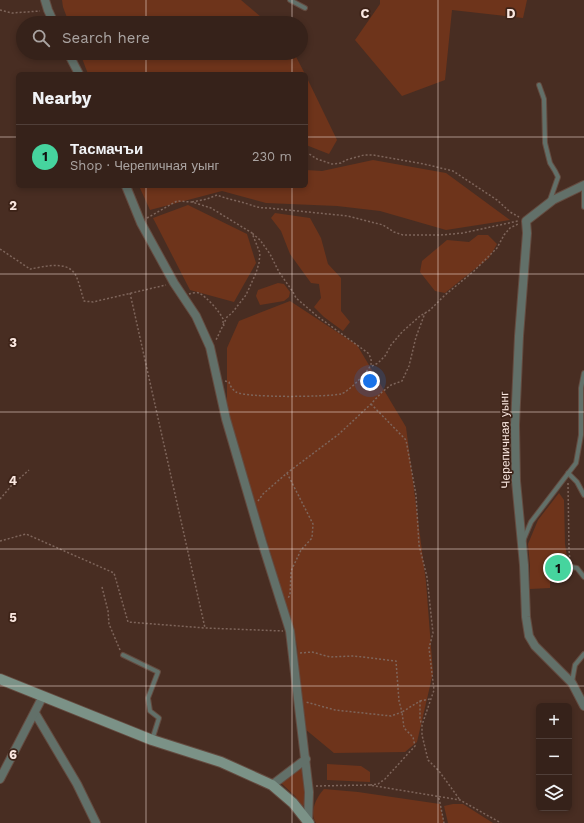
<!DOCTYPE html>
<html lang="en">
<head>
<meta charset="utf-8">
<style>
  body { margin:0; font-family:"Work Sans",sans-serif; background:#3d2a23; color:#f1f3f6 }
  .controls { position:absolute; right:12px; bottom:12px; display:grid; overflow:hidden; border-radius:6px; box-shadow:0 2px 6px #0003 }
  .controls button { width:36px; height:36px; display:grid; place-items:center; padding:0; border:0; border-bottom:1px solid #503f39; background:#36221a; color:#f1f3f6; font:20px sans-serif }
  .you { position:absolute; left:370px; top:381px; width:14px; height:14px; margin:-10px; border:3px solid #fff; border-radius:50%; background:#1a73e8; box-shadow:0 0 0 6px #1a73e833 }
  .badge { display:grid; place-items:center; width:26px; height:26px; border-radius:50%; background:#46d49e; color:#111; font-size:13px; font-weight:700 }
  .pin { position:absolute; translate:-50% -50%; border:2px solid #fff; box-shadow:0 1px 4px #0006 }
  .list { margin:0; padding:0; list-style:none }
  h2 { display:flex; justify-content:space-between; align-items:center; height:52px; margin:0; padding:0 16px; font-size:17px }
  h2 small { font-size:13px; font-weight:400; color:#aaa4a2 }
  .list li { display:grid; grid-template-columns:26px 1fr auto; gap:12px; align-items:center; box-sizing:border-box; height:64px; padding:0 16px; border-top:1px solid #503f39 }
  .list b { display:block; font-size:15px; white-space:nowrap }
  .list p { margin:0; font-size:13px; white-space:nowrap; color:#aaa4a2 }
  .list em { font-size:13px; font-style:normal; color:#aaa4a2 }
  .icon { flex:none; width:22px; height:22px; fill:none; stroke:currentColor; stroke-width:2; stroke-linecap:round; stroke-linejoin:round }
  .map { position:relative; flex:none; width:584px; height:823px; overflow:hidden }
  .search { position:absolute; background:#36221a; box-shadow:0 2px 6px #0003; left:16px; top:16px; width:292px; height:44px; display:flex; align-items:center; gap:10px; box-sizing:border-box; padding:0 14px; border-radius:22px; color:#aaa4a2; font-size:15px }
  .panel { position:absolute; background:#36221a; box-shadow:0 2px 6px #0003; left:16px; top:72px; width:292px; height:116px; border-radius:6px }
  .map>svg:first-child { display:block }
</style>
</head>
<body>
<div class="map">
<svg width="584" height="823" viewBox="0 0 584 823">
  <rect width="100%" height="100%" fill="#482d22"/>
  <g fill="#6e341b">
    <path d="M62,0H241L268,23H69L63,7Z"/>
    <path d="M380,0H527L523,18L452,10L445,80L402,96L355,40L380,4Z"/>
    <path d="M80,53H294L305,74H88Z"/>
    <path d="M306,76L337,140L329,154L306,145Z"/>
    <path d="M373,160L446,173L510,220L446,230L380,211L337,206L266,203L222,191L150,210L139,186H306V170L322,171Z"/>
    <path d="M188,205L247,234L256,263L234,302L190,290L153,218Z"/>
    <path d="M275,213L310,218L321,238L328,264L341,278V311L350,322L343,331L324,317L314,307L321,298L319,284L311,283L290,254L281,231L271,218Z"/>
    <path d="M478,235H488L497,244L489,258L476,268L445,293L435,291L420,272L422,261L447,240L469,242Z"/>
    <path d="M278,283L284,284L290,292L289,297L284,301L260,305L256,296L258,290Z"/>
    <path d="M290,301L357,345L406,427L426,582L433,673L417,742L405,752L334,753L305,729L301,702L297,645L273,561L227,411V348L239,321Z"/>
    <path d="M559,493L564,500L565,544L567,557L551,559L550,588L530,589V566L528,544L538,520Z"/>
    <path d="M327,764L361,766L370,772V782L327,780Z"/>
    <path d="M302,765L305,790V805L301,806L295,796L281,783Z"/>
    <path d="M324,789L358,792L440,804L444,823H316C309,812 316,798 324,789Z"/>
    <path d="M453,804H463L493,823H448L444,806Z"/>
  </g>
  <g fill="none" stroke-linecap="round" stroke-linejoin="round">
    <defs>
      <g id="service">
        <path d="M290,0L305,8"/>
        <path d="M539,85L544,99L545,143L550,163L555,171L558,177L550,200"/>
        <path d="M584,186V207"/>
        <path d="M568,473L577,482L584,495"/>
        <path d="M523,541L531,522L576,463L581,435V388L584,373"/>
        <path d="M571,567L577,568L584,577"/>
        <path d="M123,655L158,672L148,698L150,711L159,718L152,740"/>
        <path d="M572,682L575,665L584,654"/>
      </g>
      <g id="minor">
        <path d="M45,0L48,10L54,23"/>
        <path d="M68,53L79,74"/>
        <path d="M584,185L553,200L526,221L527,233L519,336L515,425L516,481L524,565L526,617L529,636L535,646L572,683L584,706"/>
        <path d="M126,186L141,223L174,283L196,316L210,347L226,419L262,542L290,631L309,792L308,822"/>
        <path d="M35,713L77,784L96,823"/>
        <path d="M0,779L43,696"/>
        <path d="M272,785L306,759"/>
      </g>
      <path id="secondary" d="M0,679L152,740L221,762L272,785L293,803L309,823"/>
    </defs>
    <use href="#service" stroke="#644b40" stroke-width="6"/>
    <use href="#minor" stroke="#644b40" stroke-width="10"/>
    <use href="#secondary" stroke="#644b40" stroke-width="12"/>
    <g stroke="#7e655b" stroke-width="1.5" stroke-dasharray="2 2" stroke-linecap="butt">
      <path d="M0,10L12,13L40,11"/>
      <path d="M306,152L317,159L332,164L341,163L346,160L364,155H373L424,164L453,171L497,200L510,212L519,217"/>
      <path d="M192,202L207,199L217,195C227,199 238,201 248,204C256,207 260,208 268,208L348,216L383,225L394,232L403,235H441L463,233L518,221"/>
      <path d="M147,218L177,201L192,202L211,208L252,233L260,253L259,263L256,273L246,295L232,313L227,317L216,340"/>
      <path d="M0,249L30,269C43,267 66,260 75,274C78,278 82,295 84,301L93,302L166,285"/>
      <path d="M130,293L205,628L283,631"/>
      <path d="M189,294C192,293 196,292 199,293C206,296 220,312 223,319C223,321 223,323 224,326"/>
      <path d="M372,366L378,363L385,356L391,345L402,332L420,316L430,310L445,295L474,271L497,248L504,235L510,228L518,224"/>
      <path d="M225,381L229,382C230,386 233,390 236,392C246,398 327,397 341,394C347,393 370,370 371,364C372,360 370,356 368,353L317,316L296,298L293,292L279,272L270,254L260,240L252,233"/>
      <path d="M371,404L406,440L416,495L419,545L427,577L433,633L429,648L434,690L422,725V735L428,760L439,771L460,800"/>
      <path d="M287,473L313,524L312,538L301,550L291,571L290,595L288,598"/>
      <path d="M568,483L569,550L570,561"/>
      <path d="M0,499L12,485L29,470"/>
      <path d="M258,501L263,494L287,473L339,434L371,404L382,392L391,385L402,381L409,366L416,337L425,313"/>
      <path d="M0,541L26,534L114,573L128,622L205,628"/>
      <path d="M102,587L108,611L109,624L120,650"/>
      <path d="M300,653L312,652L330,657L354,656L396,661L399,701L402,712L391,716L335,710L306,702"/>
      <path d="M420,701L430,699"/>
      <path d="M370,785L378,784L385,779L415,746L413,737L404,728L402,712L420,701V718L421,723"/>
      <path d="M316,786L369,785L460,800L501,823"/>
      <path d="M439,798L444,823"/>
    </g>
    <use href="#service" stroke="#627069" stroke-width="4"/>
    <use href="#minor" stroke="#627069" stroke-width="8"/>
    <use href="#secondary" stroke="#7b9287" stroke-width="10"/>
  </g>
  <path fill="none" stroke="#fae7e0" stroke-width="1" stroke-opacity="0.55" d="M146,0V23M292,0V23M438,0V823M146,53V74M292,53V74M0,137H18M306,137H584M146,186V823M292,186V823M0,274H584M0,412H584M0,549H584M0,686H584"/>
  <g text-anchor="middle" stroke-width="3.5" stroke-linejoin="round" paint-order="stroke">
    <g font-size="12" fill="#fae7e0" stroke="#3d2318">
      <text transform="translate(505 440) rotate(-91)" y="4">Черепичная уынг</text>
    </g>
  </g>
  <g font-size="13" text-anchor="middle" font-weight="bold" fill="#fae7e0" stroke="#3d2318" stroke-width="3.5" stroke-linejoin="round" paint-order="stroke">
    <text x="365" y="18">C</text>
    <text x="511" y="18">D</text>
    <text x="13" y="210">2</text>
    <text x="13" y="347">3</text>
    <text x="13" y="485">4</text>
    <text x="13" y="622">5</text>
    <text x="13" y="759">6</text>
  </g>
</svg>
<div class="controls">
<button>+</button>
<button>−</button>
<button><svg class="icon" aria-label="layers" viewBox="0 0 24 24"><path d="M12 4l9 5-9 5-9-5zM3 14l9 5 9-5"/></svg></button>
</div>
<div class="you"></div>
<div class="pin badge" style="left:558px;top:568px">1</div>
<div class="search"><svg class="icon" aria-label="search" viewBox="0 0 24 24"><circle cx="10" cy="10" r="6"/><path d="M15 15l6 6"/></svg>Search here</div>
<section class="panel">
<h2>Nearby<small></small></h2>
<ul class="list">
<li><span class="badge">1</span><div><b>Тасмачъи</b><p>Shop · Черепичная уынг</p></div><em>230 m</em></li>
</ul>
</section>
</div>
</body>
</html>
